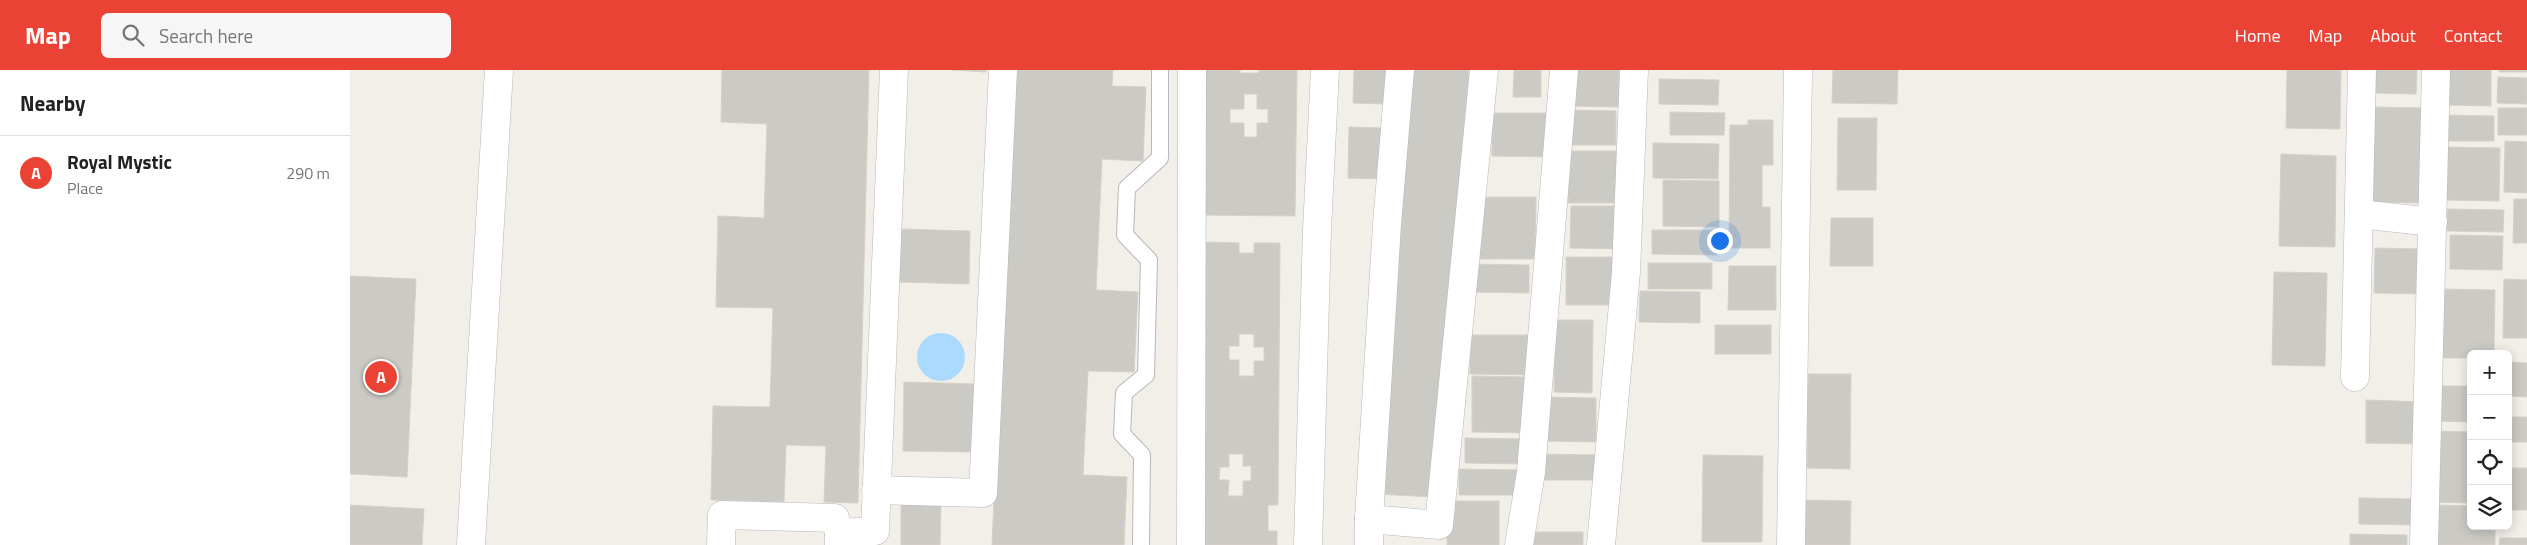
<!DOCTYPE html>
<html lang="en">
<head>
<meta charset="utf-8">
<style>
  body { margin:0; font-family:"Titillium Web",sans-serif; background:#f6f6f6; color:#222 }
  .controls { position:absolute; right:15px; bottom:15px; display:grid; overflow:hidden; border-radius:8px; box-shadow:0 2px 12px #0003 }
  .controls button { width:45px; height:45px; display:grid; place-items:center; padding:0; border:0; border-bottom:1px solid #e0e0e0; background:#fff; color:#222; font:25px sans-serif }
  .you { position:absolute; left:1369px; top:170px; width:18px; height:18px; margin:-12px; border:4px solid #fff; border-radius:50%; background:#1a73e8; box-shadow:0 0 0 8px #1a73e833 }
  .badge { display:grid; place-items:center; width:32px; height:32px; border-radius:50%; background:#ea4335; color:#fff; font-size:16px; font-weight:700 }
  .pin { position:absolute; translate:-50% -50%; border:2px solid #fff; box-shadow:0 1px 5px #0006 }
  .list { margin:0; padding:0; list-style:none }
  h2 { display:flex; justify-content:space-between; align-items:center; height:65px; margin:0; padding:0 20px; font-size:21px }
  h2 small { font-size:16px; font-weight:400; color:#767676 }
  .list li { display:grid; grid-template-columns:32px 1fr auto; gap:15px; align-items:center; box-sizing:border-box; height:75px; padding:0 20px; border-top:1px solid #e0e0e0 }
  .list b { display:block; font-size:19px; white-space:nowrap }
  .list p { margin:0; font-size:16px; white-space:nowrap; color:#767676 }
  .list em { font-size:16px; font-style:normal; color:#767676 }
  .icon { flex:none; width:28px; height:28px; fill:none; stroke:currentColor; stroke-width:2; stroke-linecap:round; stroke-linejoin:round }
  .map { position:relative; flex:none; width:2177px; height:475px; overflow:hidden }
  header { display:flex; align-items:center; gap:30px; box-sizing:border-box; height:70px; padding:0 25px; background:#ea4335; color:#fff }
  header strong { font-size:24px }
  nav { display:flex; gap:28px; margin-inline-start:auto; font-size:18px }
  .search { width:350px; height:45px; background:#f6f6f6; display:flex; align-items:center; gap:12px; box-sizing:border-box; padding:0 18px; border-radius:8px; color:#767676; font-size:19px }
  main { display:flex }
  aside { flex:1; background:#fff }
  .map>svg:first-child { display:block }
</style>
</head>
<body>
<header>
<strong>Map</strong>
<div class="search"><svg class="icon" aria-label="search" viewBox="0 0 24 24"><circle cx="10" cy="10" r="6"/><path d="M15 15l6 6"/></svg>Search here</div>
<nav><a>Home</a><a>Map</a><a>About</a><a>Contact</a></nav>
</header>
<main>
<aside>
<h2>Nearby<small></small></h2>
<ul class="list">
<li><span class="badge">A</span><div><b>Royal Mystic</b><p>Place</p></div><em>290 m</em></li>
</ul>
</aside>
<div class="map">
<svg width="2177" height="475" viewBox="0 0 2177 475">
  <rect width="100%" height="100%" fill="#f1efe8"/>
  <circle fill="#aadaff" cx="591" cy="287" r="24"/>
  <g fill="#cccac5" stroke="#d6d1c6" fill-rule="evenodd">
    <path d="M372,0H519L508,433L474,432L476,376L436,375L434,432L361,430L363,336L420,337L423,238L366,237L368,146L414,148L417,54L371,52Z"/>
    <path d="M602,0H636V2Z"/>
    <path d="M663,0H763L762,16L796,17L793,91L752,89L746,220L788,222L784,302L738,301L733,405L777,407L774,475H642Z"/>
    <path d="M850,0H890V3H909V0H947L945,146L848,145ZM894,24H907V39H918V53H907V67H894V53H880V39H894Z"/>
    <path d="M1004,0H1036V34L1003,33Z"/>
    <path d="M1055,0H1119L1084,427L1025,424Z"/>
    <path d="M1164,0H1191V27H1163Z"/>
    <path d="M1219,0H1269V37L1219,36Z"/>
    <path d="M1483,0H1548L1547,34L1482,33Z"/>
    <path d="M1937,0H1991L1990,59L1936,58Z"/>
    <path d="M2024,0H2067L2066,24L2024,23Z"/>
    <path d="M2093,0H2141V36L2093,35Z"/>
    <rect x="2149" y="0" width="28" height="2"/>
    <path d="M2148,7L2177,8V34L2147,33Z"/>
    <path d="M1309,9L1369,10L1368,35L1309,34Z"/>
    <path d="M2023,37L2075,38L2073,133L2021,132Z"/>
    <rect x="2148" y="38" width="29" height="27"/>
    <path d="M1214,40L1266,41V75H1214Z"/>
    <path d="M1320,42L1375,43L1374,65H1320Z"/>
    <path d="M1142,43H1204L1203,87L1142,86Z"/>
    <path d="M2094,45L2144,46V71H2094Z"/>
    <path d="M1488,48H1527L1526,120H1487Z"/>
    <path d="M1398,50H1423V95H1412V137H1420V178H1379L1380,55H1398Z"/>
    <path d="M999,57L1034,58L1033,109L998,108Z"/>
    <path d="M2155,71L2177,72V123L2154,122Z"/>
    <path d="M1303,73L1369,74L1368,109L1303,108Z"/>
    <path d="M2094,77L2150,78L2149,131L2093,130Z"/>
    <path d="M1219,81H1270V133H1218Z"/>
    <path d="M1931,84L1986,86L1985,177L1929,176Z"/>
    <path d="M1313,110L1369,111V157L1313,156Z"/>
    <path d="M1126,127H1186L1185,189H1126Z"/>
    <path d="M2164,129H2177V173H2163Z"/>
    <path d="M1221,136H1270V179L1220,178Z"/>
    <path d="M2097,139L2154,140L2153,162L2097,161Z"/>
    <path d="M1481,148H1523V196H1480Z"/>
    <path d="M550,159L620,161L619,214L549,212Z"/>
    <path d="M1302,160H1368L1367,185L1302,184Z"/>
    <path d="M2100,165L2153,166L2152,200L2100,199Z"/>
    <path d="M854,172L889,173V183H904V173H930L928,435H918V461H927V475H843ZM889,264H904V277H914V291H904V306H889V290H879V276H889ZM879,384H893V396H901V411H893V426H878L879,410H869L870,397H879Z"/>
    <path d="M2025,178L2073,179L2072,224L2024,223Z"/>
    <rect x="1216" y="187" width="52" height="48"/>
    <rect x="1298" y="193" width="64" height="26"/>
    <path d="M1120,194L1179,195V223L1119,222Z"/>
    <path d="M1379,196H1426V240H1378Z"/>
    <path d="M1924,202L1977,203L1975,296L1922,295Z"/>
    <path d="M0,206L66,209L57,407L0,404Z"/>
    <path d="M2154,209L2177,210V268H2153Z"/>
    <path d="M2091,219L2145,220L2144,284H2121V288H2089Z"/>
    <path d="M1290,221L1350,222V253L1289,252Z"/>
    <path d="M1205,250H1243L1242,323L1204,322Z"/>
    <rect x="1365" y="255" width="56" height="29"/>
    <path d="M1120,265H1181L1180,305L1120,304Z"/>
    <path d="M2161,292L2177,293V327L2160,326Z"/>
    <path d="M1458,304H1501L1500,399L1457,398Z"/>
    <path d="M1122,306L1180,307V363L1122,362Z"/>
    <path d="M554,312L624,314L622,382L553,381Z"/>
    <path d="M2084,316H2121V352L2083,351Z"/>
    <path d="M1191,327L1246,328V372L1191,371Z"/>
    <path d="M2016,330L2075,332L2074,374L2016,373Z"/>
    <rect x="2158" y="347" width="19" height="25"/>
    <path d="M2080,361L2121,362V433L2079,432Z"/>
    <path d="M1115,368L1175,369V394L1115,393Z"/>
    <path d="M1187,384L1250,385V410H1187Z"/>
    <path d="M1353,385L1413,386L1412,472H1352Z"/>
    <rect x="2158" y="398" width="19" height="42"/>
    <path d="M1109,399L1174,400L1173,425H1109Z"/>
    <path d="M2009,428L2067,429L2066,455L2009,454Z"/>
    <path d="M1453,430L1501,431L1500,475H1452Z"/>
    <rect x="1097" y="431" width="52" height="44"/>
    <path d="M551,433H591L590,475H551Z"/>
    <path d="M0,435L74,439L72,475H0Z"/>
    <path d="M2086,435L2121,436V456H2145V475H2085Z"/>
    <rect x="1176" y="462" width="57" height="13"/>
    <path d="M2000,464L2057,465V475H2000Z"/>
    <path d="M2150,468H2177V475H2149Z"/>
  </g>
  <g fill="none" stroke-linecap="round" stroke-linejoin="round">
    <defs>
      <path id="lane" d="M791,475L792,385L772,364L774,323L796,305L799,190L775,165L777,118L810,88V0"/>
      <g id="street">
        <path d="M2009,144L2083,152"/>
        <path d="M2005,307L2012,0"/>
        <path d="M526,420L633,423L653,0"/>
        <path d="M1019,449L1037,154L1050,0"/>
        <path d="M121,475L149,0"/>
        <path d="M371,475L372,445L485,448L489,463"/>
        <path d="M489,475V463L525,461L544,0"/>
        <path d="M841,475L842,0"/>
        <path d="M958,475L967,160L975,0"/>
        <path d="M1019,475V449L1089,455L1134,0"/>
        <path d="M1169,475L1181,402L1214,0"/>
        <path d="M1251,475L1276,202L1284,0"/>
        <path d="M1441,475L1448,0"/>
        <path d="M2074,475L2086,0"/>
      </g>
    </defs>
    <use href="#lane" stroke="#b5b8bc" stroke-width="18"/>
    <use href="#street" stroke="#b5b8bc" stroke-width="29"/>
    <use href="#lane" stroke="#fff" stroke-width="16"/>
    <use href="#street" stroke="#fff" stroke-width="28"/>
  </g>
</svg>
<div class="controls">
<button>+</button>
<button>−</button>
<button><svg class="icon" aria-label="locate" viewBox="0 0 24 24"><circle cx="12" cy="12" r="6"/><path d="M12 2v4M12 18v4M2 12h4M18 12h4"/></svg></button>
<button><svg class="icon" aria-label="layers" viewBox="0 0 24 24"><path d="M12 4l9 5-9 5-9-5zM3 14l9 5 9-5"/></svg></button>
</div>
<div class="you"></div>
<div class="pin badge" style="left:31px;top:307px">A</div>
</div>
</main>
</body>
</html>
